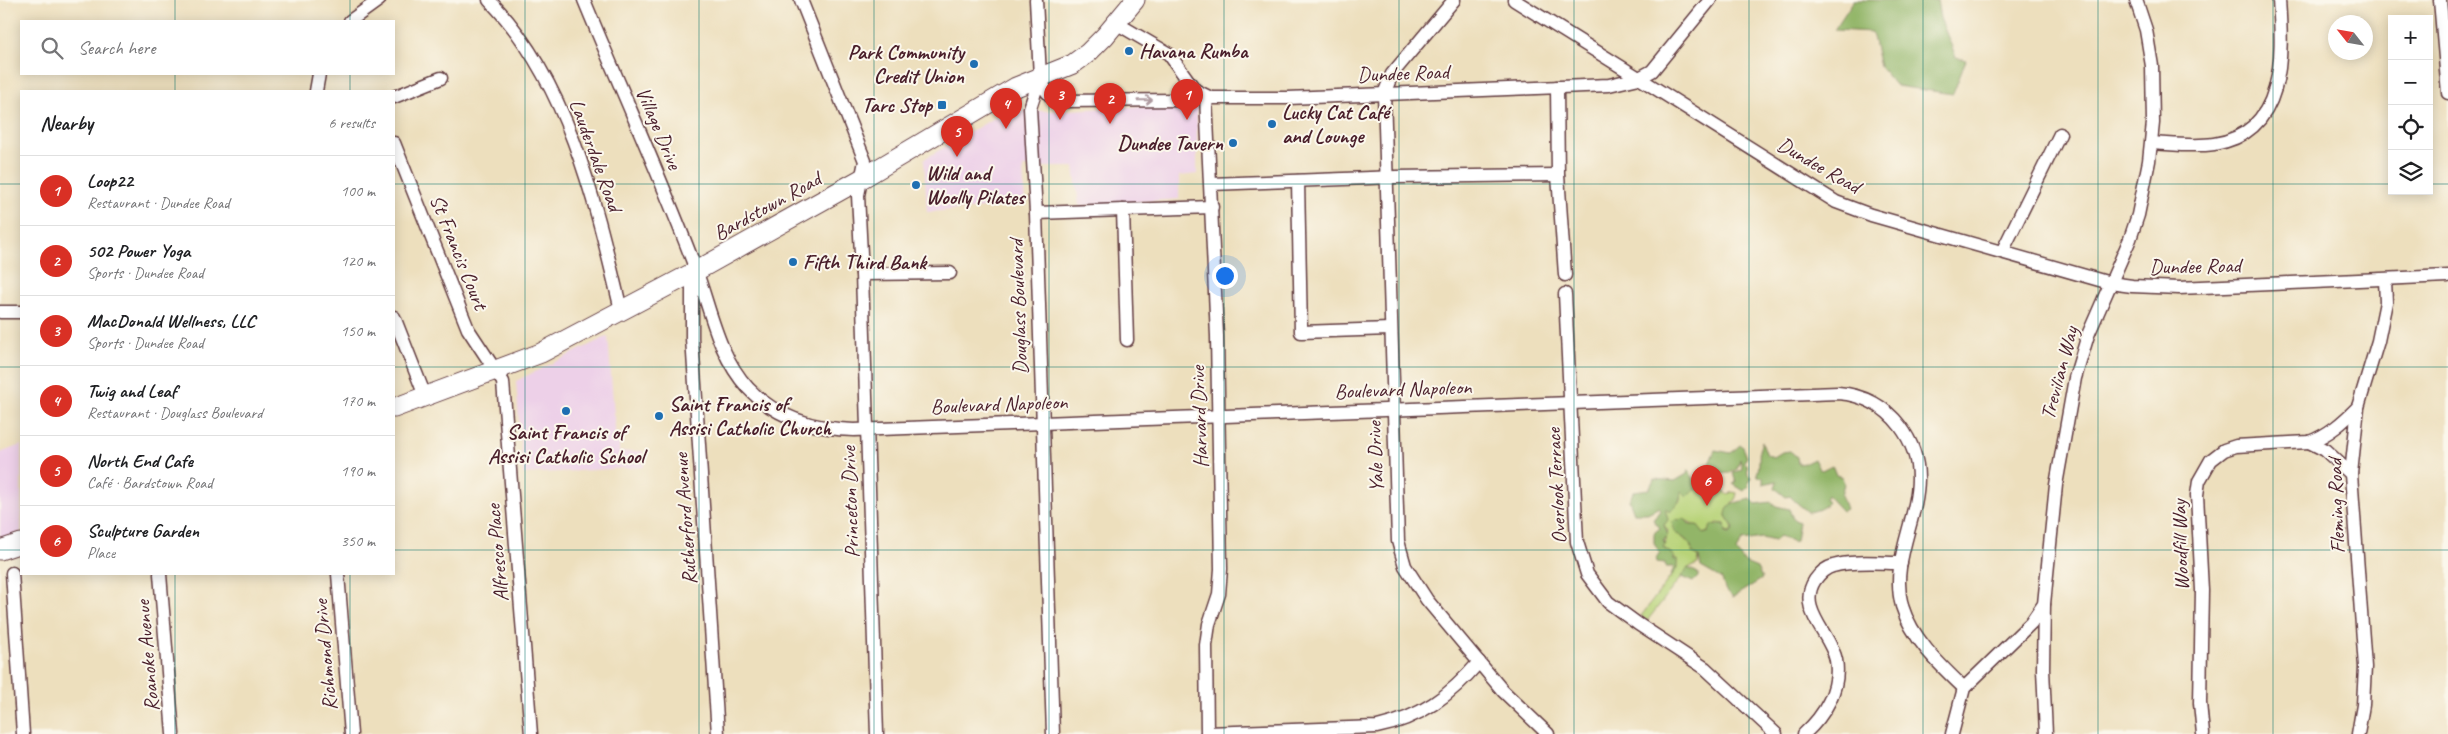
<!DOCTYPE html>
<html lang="en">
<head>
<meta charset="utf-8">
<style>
  body { margin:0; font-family:Caveat,sans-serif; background:#f2f2f2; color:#202124 }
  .controls { position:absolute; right:15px; top:15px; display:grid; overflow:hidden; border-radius:0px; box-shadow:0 2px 12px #0003 }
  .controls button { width:45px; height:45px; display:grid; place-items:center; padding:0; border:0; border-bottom:1px solid #e0e0e0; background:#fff; color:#202124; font:25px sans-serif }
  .compass { position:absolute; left:2328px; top:15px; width:45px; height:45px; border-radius:50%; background:#fff; box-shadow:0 2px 12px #0003; rotate:301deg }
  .you { position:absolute; left:1224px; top:275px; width:18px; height:18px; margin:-12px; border:4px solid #fff; border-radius:50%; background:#1a73e8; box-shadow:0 0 0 8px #1a73e833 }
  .badge { display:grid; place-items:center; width:32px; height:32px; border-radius:50%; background:#d93025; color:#fff; font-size:16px; font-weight:700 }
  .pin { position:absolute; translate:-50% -41px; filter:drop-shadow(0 1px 2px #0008) }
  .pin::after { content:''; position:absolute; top:26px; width:18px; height:15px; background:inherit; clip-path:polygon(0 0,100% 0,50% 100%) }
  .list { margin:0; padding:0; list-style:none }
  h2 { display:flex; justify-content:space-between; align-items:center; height:65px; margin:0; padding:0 20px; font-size:21px }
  h2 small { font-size:16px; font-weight:400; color:#757577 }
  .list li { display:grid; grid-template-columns:32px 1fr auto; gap:15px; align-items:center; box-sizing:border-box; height:70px; padding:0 20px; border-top:1px solid #e0e0e0 }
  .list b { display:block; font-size:19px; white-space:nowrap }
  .list p { margin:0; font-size:16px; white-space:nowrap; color:#757577 }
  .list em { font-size:16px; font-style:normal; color:#757577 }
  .icon { flex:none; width:28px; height:28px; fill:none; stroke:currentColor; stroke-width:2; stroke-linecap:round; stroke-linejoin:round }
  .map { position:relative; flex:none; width:2448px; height:734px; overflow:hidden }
  .search { position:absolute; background:#fff; box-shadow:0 2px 12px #0003; left:20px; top:20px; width:375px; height:55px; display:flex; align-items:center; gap:12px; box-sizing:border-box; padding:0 18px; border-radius:0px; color:#757577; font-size:19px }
  .panel { position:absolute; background:#fff; box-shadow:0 2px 12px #0003; left:20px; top:90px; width:375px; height:485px; border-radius:0px }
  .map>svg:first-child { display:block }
</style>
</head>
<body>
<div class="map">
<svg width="2448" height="734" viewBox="0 0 2448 734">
  <rect width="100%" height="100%" fill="#fbf7ec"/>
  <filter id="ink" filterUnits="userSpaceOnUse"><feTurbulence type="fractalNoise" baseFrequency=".02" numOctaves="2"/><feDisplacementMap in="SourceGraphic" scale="10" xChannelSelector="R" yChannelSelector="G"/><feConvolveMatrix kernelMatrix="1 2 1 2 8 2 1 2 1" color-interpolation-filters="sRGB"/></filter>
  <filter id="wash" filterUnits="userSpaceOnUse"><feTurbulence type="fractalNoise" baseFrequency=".0096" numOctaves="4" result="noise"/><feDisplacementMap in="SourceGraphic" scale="20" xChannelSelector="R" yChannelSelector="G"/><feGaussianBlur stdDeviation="1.12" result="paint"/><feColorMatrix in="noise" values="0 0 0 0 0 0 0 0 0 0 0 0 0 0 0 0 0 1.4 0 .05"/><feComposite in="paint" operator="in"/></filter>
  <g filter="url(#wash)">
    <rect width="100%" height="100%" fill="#eddfbd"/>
    <g fill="#edd0e8">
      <path d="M1186,104L1197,107V174L1179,176V199L1079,206L1074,167H1023L1025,205L927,212L924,159L1006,111H1049Z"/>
      <path d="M608,336L616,441H619V452L643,451L644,467L523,474L516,381Z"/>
      <path d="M21,445V532L0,540V453Z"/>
    </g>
    <path fill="#b8d378" stroke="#817952" d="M1698,488L1716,493L1720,489L1729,495L1732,492L1737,493C1736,503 1727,506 1726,516L1732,525L1733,532L1726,533L1725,524L1717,523L1709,532L1704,534L1688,521L1672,527C1678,537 1692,540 1693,554L1699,557L1698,564L1688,568L1647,621L1641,616L1677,568L1674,556L1663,547L1668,531L1664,525L1665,508L1680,501V489L1687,496L1691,490Z"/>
    <g fill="#92b568" stroke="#6e6a4a">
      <path d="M1854,0H1937L1940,18L1956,57L1966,60L1953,94L1896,86L1880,67L1872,32L1834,30Z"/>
      <path d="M1762,442L1767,455L1774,457L1782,452L1790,451L1797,457L1798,464L1806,463L1814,459L1819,469L1822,470L1832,465L1836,475L1842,477L1844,484L1841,495L1846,509L1842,511L1827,495L1825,499L1828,502C1823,509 1816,511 1808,512C1801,506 1795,502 1790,496L1786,497L1775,488L1777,481L1763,484V477H1759L1757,474C1761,464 1757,451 1762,442Z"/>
      <path d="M1740,445L1743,447L1747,457L1743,463L1747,464L1748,475L1751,477L1748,483L1749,486L1744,491L1733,484L1736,483L1733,473L1742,469L1740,459L1737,469L1730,473L1716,474L1708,466L1715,450L1731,453Z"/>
      <path d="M1688,470L1694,479L1700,482L1710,478L1717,479L1720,489L1717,493L1695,489L1687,497L1681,491C1681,502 1677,504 1670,512L1665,509L1668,520L1664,525L1668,535L1663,541L1665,544L1663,547L1674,556L1673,560H1677C1678,569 1675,572 1670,578L1674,567H1666L1665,563L1657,562L1656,558L1660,552L1654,544V533L1660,528L1653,520L1661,509L1659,507L1648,513H1634L1629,500L1634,491L1649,489L1654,479L1675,481L1687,474Z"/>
      <path d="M1751,499L1756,504L1771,502L1776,506L1789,509L1793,519L1799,522L1796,541L1793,542L1780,536L1774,541L1762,538L1742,541L1736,551L1745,563L1757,568L1762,579L1733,597L1725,589L1722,579L1701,567L1699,557L1693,554C1692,543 1685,538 1675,533L1672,523L1675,520L1685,519L1690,525H1697L1704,534L1709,532L1711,525L1725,524L1726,533L1730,534L1734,528L1726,516C1726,502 1740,502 1751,499Z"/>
      <path d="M1688,568L1698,573V577L1693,582L1681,577Z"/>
    </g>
  </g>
  <g filter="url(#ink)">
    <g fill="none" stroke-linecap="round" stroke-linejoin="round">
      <defs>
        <g id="street">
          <path d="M489,0C568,80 596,205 621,310"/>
          <path d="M584,0C621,90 662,179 696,270C711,311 718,355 748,388C776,418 815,429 854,430L1838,393C1863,395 1884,405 1900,426C1947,488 1885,544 1902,606C1912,639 1940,665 1964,688"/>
          <path d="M801,0L865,161L858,195L862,274L877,734"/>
          <path d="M1036,0L1040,77L1030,108L1036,213L1053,734"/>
          <path d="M1454,0L1392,74L1384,94L1398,541L1405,566L1427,600L1503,691L1548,734"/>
          <path d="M1514,0L1639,78L1652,71L1710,0"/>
          <path d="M2440,0L2448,93"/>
          <path d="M350,21L379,0"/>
          <path d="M1116,23L1169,54L1195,90L1211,98H1288L1609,85L1639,78L1836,202L1871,215L2110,283L2132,286L2179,288L2448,276"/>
          <path d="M1040,77C1045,90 1048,98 1062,101L1182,100H1190L1197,92"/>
          <path d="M1557,87L1558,175L1565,275"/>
          <path d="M316,91L319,74"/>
          <path d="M394,97L441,78"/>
          <path d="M1206,97L1217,336L1221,569L1219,594L1209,624L1206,645L1207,734"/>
          <path d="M394,143L468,329L503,382L531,734"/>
          <path d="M2152,143C2172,144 2193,147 2214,144C2286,133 2283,55 2279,0"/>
          <path d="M1298,181L1301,332L1390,329"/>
          <path d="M1211,184L1396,177L1558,175"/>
          <path d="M1123,210L1127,340"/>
          <path d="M1036,213L1212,207"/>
          <path d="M2002,252L2060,134"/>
          <path d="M696,271L692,286V338L718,734"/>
          <path d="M862,274L950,273"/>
          <path d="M1565,294L1577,542L1587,574L1608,602L1638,624L1705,668L1776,734"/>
          <path d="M0,312H21"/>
          <path d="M394,317L425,396"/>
          <path d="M2309,442L2325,450L2351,474"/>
          <path d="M12,573L23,734"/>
          <path d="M160,574L173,734"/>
          <path d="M338,574L351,734"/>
          <path d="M2044,604L2043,669L2046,734"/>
          <path d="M1207,733L1377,727C1420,718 1450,696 1479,662"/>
          <path d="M1804,734C1824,716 1841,689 1836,660C1831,634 1796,609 1815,580C1820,573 1825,568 1833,566C1851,560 1882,563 1901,563"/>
          <path d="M1952,734L1964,688L2031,623L2044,604L2056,485L2075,378L2088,335L2130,239L2138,215L2149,161L2153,123L2152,66L2146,30L2136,0"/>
          <path d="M2203,734L2200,703L2202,590L2197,495L2199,481L2211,460L2224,450L2236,446L2309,442C2329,435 2344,421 2358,407"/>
          <path d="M2358,734L2363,705L2365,667L2351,474L2358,407L2378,341L2386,302L2385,280"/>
        </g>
        <g id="primary">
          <path d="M394,408L541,353L696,271L861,179L1016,87L1073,64L1088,53L1105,36L1135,0"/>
          <path d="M0,550L21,543"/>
        </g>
      </defs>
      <use href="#street" stroke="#623c41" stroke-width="15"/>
      <use href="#primary" stroke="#623c41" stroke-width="21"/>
      <use href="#street" stroke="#fff" stroke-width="12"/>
      <use href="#primary" stroke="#fff" stroke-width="19"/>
    </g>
    <defs><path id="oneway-shaft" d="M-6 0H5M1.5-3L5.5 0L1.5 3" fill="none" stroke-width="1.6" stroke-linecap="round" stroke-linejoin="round" transform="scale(1.25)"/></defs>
    <use stroke="#ae9aa0" href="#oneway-shaft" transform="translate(1145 100) rotate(-1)"/>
  </g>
  <path fill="none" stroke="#0f766e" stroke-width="1" stroke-opacity="0.55" d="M175,0V21M350,0V21M525,0V734M699,0V734M874,0V734M1049,0V734M1224,0V734M1399,0V734M1574,0V734M1749,0V734M1923,0V734M2098,0V734M2273,0V734M175,74V91M350,74V91M0,184H21M394,184H2392M2429,184H2448M0,367H21M394,367H2448M0,550H21M394,550H2448M175,574V734M350,574V734"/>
  <g fill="#1f6fb2" stroke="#fbf7ec" stroke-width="2">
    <circle cx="1129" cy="51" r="5"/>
    <circle cx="974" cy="64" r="5"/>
    <rect x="937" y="100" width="10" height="10" rx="2.5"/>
    <circle cx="1272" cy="124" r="5"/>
    <circle cx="1233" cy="143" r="5"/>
    <circle cx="916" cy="185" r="5"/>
    <circle cx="793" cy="262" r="5"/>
    <circle cx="566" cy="411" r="5"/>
    <circle cx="659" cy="416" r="5"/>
  </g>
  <g text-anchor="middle" stroke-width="4" stroke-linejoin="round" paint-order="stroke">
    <g font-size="21" font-weight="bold" fill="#4a1f2b" stroke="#fbf7ec" text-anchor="start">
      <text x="1139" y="58">Havana Rumba</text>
      <text x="964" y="59" text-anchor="end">Park Community<tspan x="964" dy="24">Credit Union</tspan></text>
      <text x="932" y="112" text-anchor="end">Tarc Stop</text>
      <text x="1282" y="119">Lucky Cat Café<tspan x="1282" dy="24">and Lounge</tspan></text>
      <text x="1223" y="150" text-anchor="end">Dundee Tavern</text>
      <text x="926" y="180">Wild and<tspan x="926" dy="24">Woolly Pilates</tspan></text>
      <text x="803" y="269">Fifth Third Bank</text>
      <text x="669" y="411">Saint Francis of<tspan x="669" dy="24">Assisi Catholic Church</tspan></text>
      <text x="566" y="439" text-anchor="middle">Saint Francis of<tspan x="566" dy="24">Assisi Catholic School</tspan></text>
    </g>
    <g font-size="21" fill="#4a1f2b" stroke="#fbf7ec">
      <text transform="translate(1403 73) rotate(-2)" y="7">Dundee Road</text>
      <text transform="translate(659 128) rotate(67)" y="7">Village Drive</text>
      <text transform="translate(596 155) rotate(70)" y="7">Lauderdale Road</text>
      <text transform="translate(1819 165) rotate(30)" y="7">Dundee Road</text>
      <text transform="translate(767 206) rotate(-29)" y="7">Bardstown Road</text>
      <text transform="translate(459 252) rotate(68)" y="7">St Francis Court</text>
      <text transform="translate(2195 266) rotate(-1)" y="7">Dundee Road</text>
      <text transform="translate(1018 307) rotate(-92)" y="7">Douglass Boulevard</text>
      <text transform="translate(2059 373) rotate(-75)" y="7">Trevilian Way</text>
      <text transform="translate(1403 389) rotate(-2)" y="7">Boulevard Napoleon</text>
      <text transform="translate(999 404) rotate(-2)" y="7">Boulevard Napoleon</text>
      <text transform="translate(1199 417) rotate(-92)" y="7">Harvard Drive</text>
      <text transform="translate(1375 457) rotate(-92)" y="7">Yale Drive</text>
      <text transform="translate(1556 486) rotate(-93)" y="7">Overlook Terrace</text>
      <text transform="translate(850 502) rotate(-92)" y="7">Princeton Drive</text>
      <text transform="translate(2336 506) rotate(-92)" y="7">Fleming Road</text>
      <text transform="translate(685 519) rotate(-94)" y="7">Rutherford Avenue</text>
      <text transform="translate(2180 545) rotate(-92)" y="7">Woodfill Way</text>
      <text transform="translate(497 553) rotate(-95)" y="7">Alfresco Place</text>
      <text transform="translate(325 655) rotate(-95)" y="7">Richmond Drive</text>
      <text transform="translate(147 656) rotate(-95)" y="7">Roanoke Avenue</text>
    </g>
  </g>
</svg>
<div class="controls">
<button>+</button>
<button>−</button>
<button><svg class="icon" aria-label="locate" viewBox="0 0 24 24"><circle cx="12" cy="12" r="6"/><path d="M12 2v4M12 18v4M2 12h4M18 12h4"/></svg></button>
<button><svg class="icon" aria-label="layers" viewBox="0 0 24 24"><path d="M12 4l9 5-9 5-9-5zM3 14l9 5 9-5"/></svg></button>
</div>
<svg class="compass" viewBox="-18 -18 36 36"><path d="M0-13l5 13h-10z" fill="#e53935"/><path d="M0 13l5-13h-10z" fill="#757577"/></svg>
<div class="you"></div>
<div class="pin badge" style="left:1187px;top:120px">1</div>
<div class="pin badge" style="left:1110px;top:124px">2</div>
<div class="pin badge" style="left:1060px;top:120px">3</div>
<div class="pin badge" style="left:1006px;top:129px">4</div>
<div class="pin badge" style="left:957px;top:157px">5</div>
<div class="pin badge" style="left:1707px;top:506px">6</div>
<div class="search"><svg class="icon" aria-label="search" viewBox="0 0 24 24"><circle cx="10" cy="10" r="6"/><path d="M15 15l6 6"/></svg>Search here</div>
<section class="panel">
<h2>Nearby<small>6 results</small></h2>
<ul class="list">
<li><span class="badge">1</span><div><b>Loop22</b><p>Restaurant · Dundee Road</p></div><em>100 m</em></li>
<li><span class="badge">2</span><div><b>502 Power Yoga</b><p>Sports · Dundee Road</p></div><em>120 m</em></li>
<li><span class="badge">3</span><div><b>MacDonald Wellness, LLC</b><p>Sports · Dundee Road</p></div><em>150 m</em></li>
<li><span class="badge">4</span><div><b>Twig and Leaf</b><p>Restaurant · Douglass Boulevard</p></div><em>170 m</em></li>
<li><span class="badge">5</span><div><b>North End Cafe</b><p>Café · Bardstown Road</p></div><em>190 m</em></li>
<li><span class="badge">6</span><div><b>Sculpture Garden</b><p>Place</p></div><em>350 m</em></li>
</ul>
</section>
</div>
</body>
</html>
